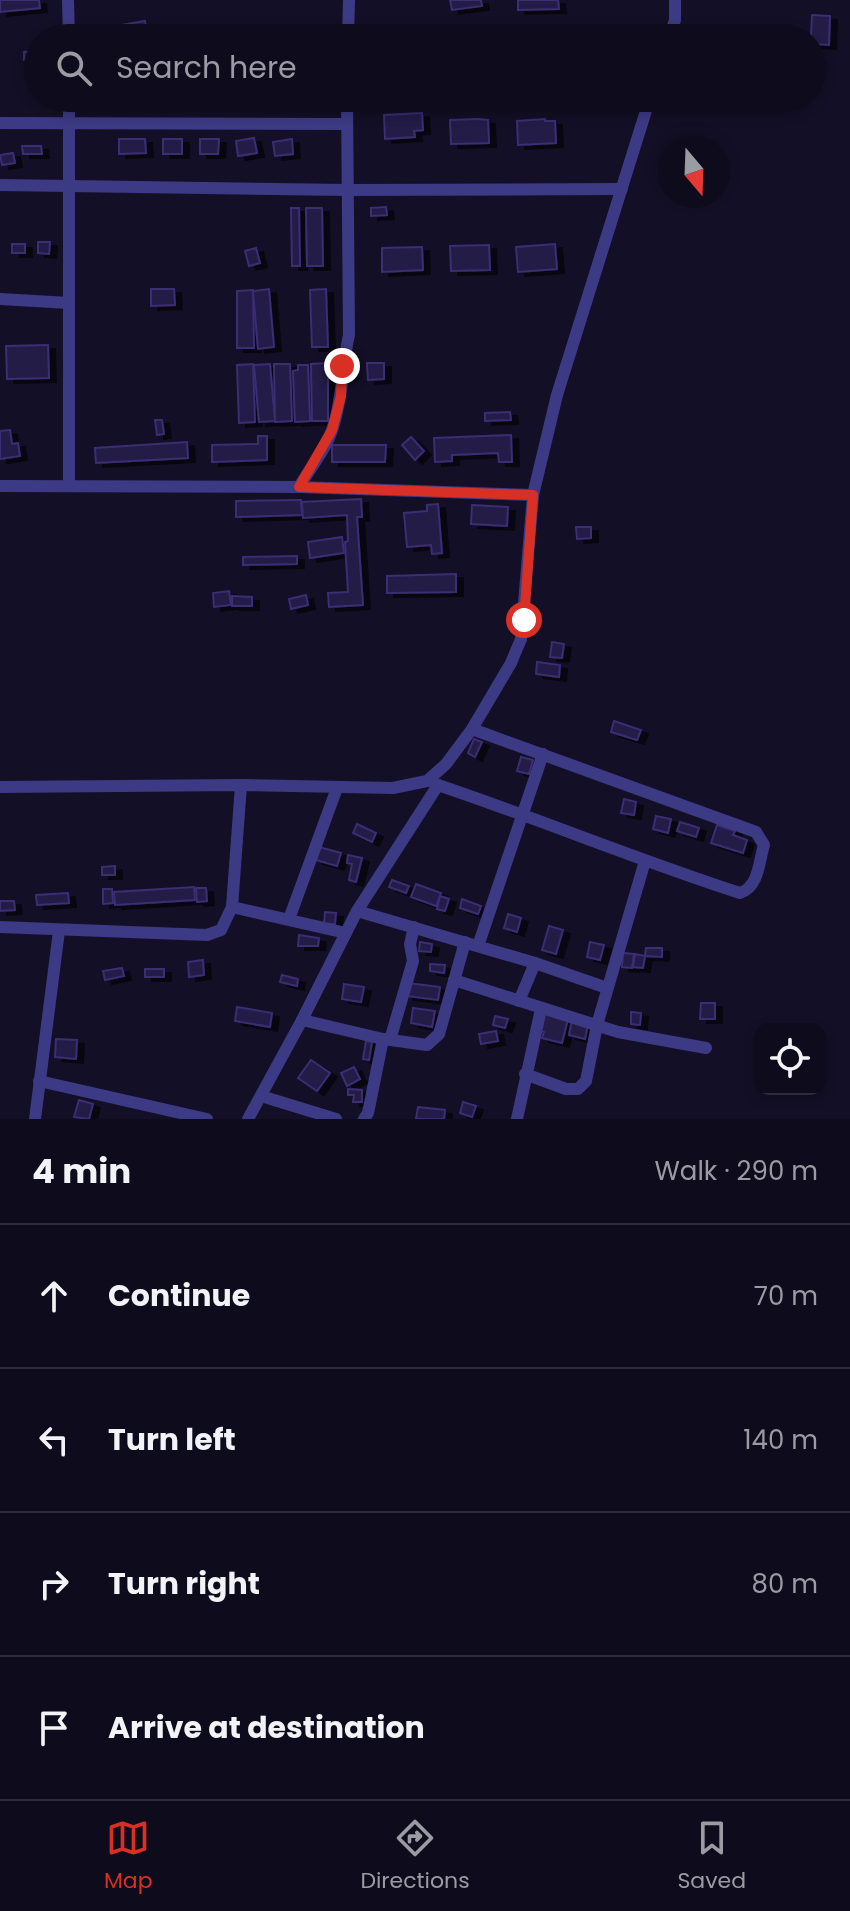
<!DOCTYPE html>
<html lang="en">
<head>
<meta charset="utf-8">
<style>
  body { margin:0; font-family:Poppins,sans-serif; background:#171425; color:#f1f3f6 }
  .controls { position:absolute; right:24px; bottom:24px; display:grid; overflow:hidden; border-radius:16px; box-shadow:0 4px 12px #0003 }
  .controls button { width:72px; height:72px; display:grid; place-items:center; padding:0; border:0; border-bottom:2px solid #2e2b3b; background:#0e0b1c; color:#f1f3f6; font:40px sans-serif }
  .compass { position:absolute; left:658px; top:136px; width:72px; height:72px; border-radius:50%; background:#0e0b1c; box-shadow:0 4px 12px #0003; rotate:161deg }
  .stop { position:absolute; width:24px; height:24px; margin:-18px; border:6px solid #d93025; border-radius:50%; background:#fff }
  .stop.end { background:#d93025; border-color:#fff; box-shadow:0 2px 8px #0008 }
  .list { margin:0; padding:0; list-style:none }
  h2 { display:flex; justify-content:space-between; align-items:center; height:104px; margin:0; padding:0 32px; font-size:34px }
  h2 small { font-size:26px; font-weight:400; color:#9b9ba3 }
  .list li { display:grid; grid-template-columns:52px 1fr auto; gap:24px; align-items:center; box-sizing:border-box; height:144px; padding:0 32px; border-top:2px solid #2e2b3b }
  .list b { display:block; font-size:30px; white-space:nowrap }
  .list em { font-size:26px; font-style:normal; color:#9b9ba3 }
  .icon { flex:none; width:44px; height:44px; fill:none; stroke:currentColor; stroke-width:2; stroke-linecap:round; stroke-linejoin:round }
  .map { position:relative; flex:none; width:850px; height:1119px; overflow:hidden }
  .search { position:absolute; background:#0e0b1c; box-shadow:0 4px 12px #0003; left:24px; right:24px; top:24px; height:88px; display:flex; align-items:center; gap:20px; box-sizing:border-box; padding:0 28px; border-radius:44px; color:#9b9ba3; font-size:30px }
  .sheet { height:680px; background:#0e0b1c }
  nav { display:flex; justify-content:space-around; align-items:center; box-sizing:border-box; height:112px; border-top:2px solid #2e2b3b; background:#0e0b1c; font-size:22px; color:#9b9ba3 }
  nav a { display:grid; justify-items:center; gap:4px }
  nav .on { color:#d93025 }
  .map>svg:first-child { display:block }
</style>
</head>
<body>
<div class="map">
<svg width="850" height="1119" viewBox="0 0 850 1119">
  <defs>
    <filter id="shadow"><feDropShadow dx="7" dy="4" stdDeviation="0" flood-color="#0009"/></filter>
  </defs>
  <rect width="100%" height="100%" fill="#130f26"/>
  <g fill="#241b47" stroke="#3b2d73" stroke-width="2" filter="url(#shadow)">
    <path d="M0,0H39L40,8L0,12Z"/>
    <path d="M450,0H481L482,6L452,10Z"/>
    <path d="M518,0H558L559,9L518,10Z"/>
    <path d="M812,15L830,16L829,45L812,44V38H795L811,37Z"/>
    <path d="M145,21L147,38H123L121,25Z"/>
    <path d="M755,25L778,27L777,38H754Z"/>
    <path d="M38,51V59L24,60V52Z"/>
    <path d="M422,113L423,130L414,131L415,137L385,139L384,115Z"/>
    <path d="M478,119L488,120L489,143L451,144L450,120Z"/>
    <path d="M545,119V121H555L556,143L518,145L517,121Z"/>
    <path d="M254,138L257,153L238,156L236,141Z"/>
    <path d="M119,139H145L146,153L119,154Z"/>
    <rect x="163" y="139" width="19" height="15"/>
    <path d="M200,139H219L218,154H200Z"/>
    <path d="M292,139L293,154L275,156L273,142Z"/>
    <path d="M22,146H41L42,154H23Z"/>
    <path d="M13,153L15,163L2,165L0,155Z"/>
    <path d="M386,207L387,215L371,216V208Z"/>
    <path d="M291,208H299L300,266H292Z"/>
    <path d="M306,208H322L323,266H307Z"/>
    <path d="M38,242H50L49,254L38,253Z"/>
    <rect x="12" y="244" width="13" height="9"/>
    <path d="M555,244L557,269L518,272L516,247Z"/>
    <path d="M489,245L490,270L451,271L450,246Z"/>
    <path d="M422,247L423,270L382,272V248Z"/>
    <path d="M256,248L260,263L249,266L245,251Z"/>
    <path d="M151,289H174L175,305L151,306Z"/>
    <path d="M269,289L274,347L258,349L253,291Z"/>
    <path d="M326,289L328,347H312L310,290Z"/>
    <path d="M253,290L254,348H237V291Z"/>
    <path d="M48,345L49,378L7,379L6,346Z"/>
    <path d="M328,363V421H312L311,364Z"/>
    <path d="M367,363H384V379L368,380Z"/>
    <path d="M253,364L255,422L239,423L237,365Z"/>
    <path d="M270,364L275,421L259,422L254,365Z"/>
    <path d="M274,364H290L292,421L275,422Z"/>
    <path d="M298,365H308L310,421L295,422L293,371L298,370Z"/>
    <path d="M510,412L511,420L485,421V413Z"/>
    <path d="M155,420H162L164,434L157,435Z"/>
    <path d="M10,430L12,444L18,443L20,456L0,459V431Z"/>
    <path d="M511,435L512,462H499L498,453L452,455V461L435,462L434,438Z"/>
    <path d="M258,436H267V460L212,462V445L258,444Z"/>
    <path d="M411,437L424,451L415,460L402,445Z"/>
    <path d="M187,442L188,458L96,463L95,448Z"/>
    <path d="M332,445H386L385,462H332Z"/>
    <path d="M361,499L362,517H357L363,605L329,607L328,593L348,592L345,542L348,541L347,515L303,518L302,502Z"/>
    <path d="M301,500L302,515L236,517V501Z"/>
    <path d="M438,504L442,553L432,554L431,545L407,547L404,513L427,511V505Z"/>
    <path d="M472,505L508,507L507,526L471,524Z"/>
    <path d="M576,527H591V538L577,539Z"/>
    <path d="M342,537L344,553L310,558L308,542Z"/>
    <path d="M297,556V564L243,565V557Z"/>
    <path d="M456,574V592L387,593V576Z"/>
    <path d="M229,591L231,605L214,607L213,593Z"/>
    <path d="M306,595L308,605L291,609L289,599Z"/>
    <path d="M232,596L252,597V606H232Z"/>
    <path d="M552,642L564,644L562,658L550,657Z"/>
    <path d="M537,662L560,665L559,677L536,674Z"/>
    <path d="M614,721L641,730L637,740L611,732Z"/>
    <path d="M474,739L482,742L475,757L468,753Z"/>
    <path d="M521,757L533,760L529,774L517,771Z"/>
    <path d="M624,799L636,802L634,815L621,813Z"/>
    <path d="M656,816L671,819L668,833L653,829Z"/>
    <path d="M680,822L699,828L696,837L677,831Z"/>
    <path d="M357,824L376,833L372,842L353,833Z"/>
    <path d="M717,825L735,831L733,835L747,840L743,853L711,843Z"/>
    <path d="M319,847L341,853L337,866L316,860Z"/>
    <path d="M348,855L362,858L356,882L349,880L352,864L347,863Z"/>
    <path d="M115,866V875H102V867Z"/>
    <path d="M392,880L409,886L406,893L389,887Z"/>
    <path d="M416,884L441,893L436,906L411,897Z"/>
    <path d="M194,887L195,900L115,905L114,892Z"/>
    <path d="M196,888H206L207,901L197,902Z"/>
    <path d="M103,889H112L113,903L103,904Z"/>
    <path d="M68,893L69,903L37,905L36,895Z"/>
    <path d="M440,896L449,899L445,911L437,909Z"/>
    <path d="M462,899L481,906L478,914L460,908Z"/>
    <path d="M0,901H14L15,910L0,911Z"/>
    <path d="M325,912L336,913L335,924H324Z"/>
    <path d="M508,914L521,918L517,932L504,928Z"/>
    <path d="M549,926L563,930L556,954L542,950Z"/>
    <path d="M299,935L319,938L318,946H298Z"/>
    <path d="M420,942L432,944L431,952L419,951Z"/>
    <path d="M590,942L604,945L600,960L587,957Z"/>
    <path d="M646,948H662V957L645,956Z"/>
    <path d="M623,953L634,954L632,968L622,967Z"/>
    <path d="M635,954L645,956L643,968L633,967Z"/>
    <path d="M203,960L204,975L189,977L188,962Z"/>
    <path d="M430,964L445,965L444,973L430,971Z"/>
    <path d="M122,968L124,976L105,980L103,971Z"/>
    <rect x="145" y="969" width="19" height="8"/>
    <path d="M282,975L298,979L297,986L280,982Z"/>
    <path d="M408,983L440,987L438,1000L406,996Z"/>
    <path d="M344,984L364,987L361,1002L342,999Z"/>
    <path d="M701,1003H715V1019H700Z"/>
    <path d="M237,1007L272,1013L270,1027L235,1021Z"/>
    <path d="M413,1008L435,1011L432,1027L411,1023Z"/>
    <path d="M542,1012L568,1019L562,1043L542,1038L544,1032L537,1031Z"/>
    <path d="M631,1012L641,1013L640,1025L631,1024Z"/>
    <path d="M495,1016L508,1019L505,1028L493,1025Z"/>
    <path d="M572,1020L588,1024L585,1039L569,1035Z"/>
    <path d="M496,1031L498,1041L481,1044L479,1034Z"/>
    <path d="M56,1039L77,1040L76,1059L55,1057Z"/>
    <path d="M366,1041L372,1042L369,1060L363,1059Z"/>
    <path d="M311,1060L330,1073L317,1091L298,1078Z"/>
    <path d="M354,1067L360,1079L347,1086L341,1073Z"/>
    <path d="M348,1089L362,1090V1102H353L354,1095H348Z"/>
    <path d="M79,1100L93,1104L89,1119L74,1117Z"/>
    <path d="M463,1102L476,1106L472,1117L460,1113Z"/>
    <path d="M418,1107L445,1110L444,1119H416Z"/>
  </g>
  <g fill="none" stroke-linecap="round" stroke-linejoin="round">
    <g stroke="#3d3a85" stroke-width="12">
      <path d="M68,0L69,38"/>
      <path d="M348,38L349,0"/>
      <path d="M669,38L675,20V0"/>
      <path d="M69,98V486"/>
      <path d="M0,123L347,124"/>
      <path d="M0,185L347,190L622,189"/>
      <path d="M0,299L69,303"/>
      <path d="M0,486L299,487L533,495"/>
      <path d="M299,487C310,468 327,448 333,427C343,397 342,365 349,335L347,98"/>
      <path d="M438,785C539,819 638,860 740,893C759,887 759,861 764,845L756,832L472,729"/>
      <path d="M0,787L241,785L393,788L427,781L446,764L472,729L511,663L521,639L533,495L557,395L650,98"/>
      <path d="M232,907L346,933"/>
      <path d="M357,911L535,963L607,988"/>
      <path d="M289,919L337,788"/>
      <path d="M0,927L207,935L221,930L232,907L241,785"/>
      <path d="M478,946L543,754"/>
      <path d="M454,980L618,1032L706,1048"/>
      <path d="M519,1001L535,963"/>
      <path d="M302,1020L383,1039L427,1045L439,1034L465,942"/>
      <path d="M390,1040L413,961L410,944L414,927"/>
      <path d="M525,1074L566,1089H578L586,1081L597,1025L645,861"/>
      <path d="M39,1081L207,1119"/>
      <path d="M261,1096L336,1119"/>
      <path d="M35,1119L59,931"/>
      <path d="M248,1119L302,1020L357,911L438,785L434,783"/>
      <path d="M364,1119L368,1113L383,1039"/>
      <path d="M517,1119L541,1009"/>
    </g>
  </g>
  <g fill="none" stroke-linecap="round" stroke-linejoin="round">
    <path stroke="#d93025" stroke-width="10" d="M342,366L341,396L332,430L299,487L533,495L524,620"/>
  </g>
</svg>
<div class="controls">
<button><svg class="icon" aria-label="locate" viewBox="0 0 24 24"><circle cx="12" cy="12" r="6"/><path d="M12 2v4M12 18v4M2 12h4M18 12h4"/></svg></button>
</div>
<svg class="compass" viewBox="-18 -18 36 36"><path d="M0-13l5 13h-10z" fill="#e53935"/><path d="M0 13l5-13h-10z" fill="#9b9ba3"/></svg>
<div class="stop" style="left:524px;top:620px"></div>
<div class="stop end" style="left:342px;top:366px"></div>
<div class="search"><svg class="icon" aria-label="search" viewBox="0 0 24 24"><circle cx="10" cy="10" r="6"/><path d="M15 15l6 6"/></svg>Search here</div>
</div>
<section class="sheet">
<h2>4 min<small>Walk · 290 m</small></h2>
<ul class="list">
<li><svg class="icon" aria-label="ahead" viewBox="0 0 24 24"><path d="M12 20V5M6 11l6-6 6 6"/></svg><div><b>Continue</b></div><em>70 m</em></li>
<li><svg class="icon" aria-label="left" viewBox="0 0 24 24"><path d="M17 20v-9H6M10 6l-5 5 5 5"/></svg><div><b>Turn left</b></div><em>140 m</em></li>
<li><svg class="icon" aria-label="right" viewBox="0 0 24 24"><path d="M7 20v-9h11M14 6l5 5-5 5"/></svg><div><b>Turn right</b></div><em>80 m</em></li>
<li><svg class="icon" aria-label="arrive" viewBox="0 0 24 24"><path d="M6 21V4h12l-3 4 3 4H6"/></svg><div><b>Arrive at destination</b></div></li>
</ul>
</section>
<nav>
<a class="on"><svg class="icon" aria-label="map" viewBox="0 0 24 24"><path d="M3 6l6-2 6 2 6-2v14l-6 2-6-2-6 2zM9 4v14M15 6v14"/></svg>Map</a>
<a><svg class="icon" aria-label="directions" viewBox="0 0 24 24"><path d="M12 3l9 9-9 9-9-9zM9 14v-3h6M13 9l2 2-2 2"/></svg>Directions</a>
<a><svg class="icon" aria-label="saved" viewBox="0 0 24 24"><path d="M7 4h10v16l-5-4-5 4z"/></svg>Saved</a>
</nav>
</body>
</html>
